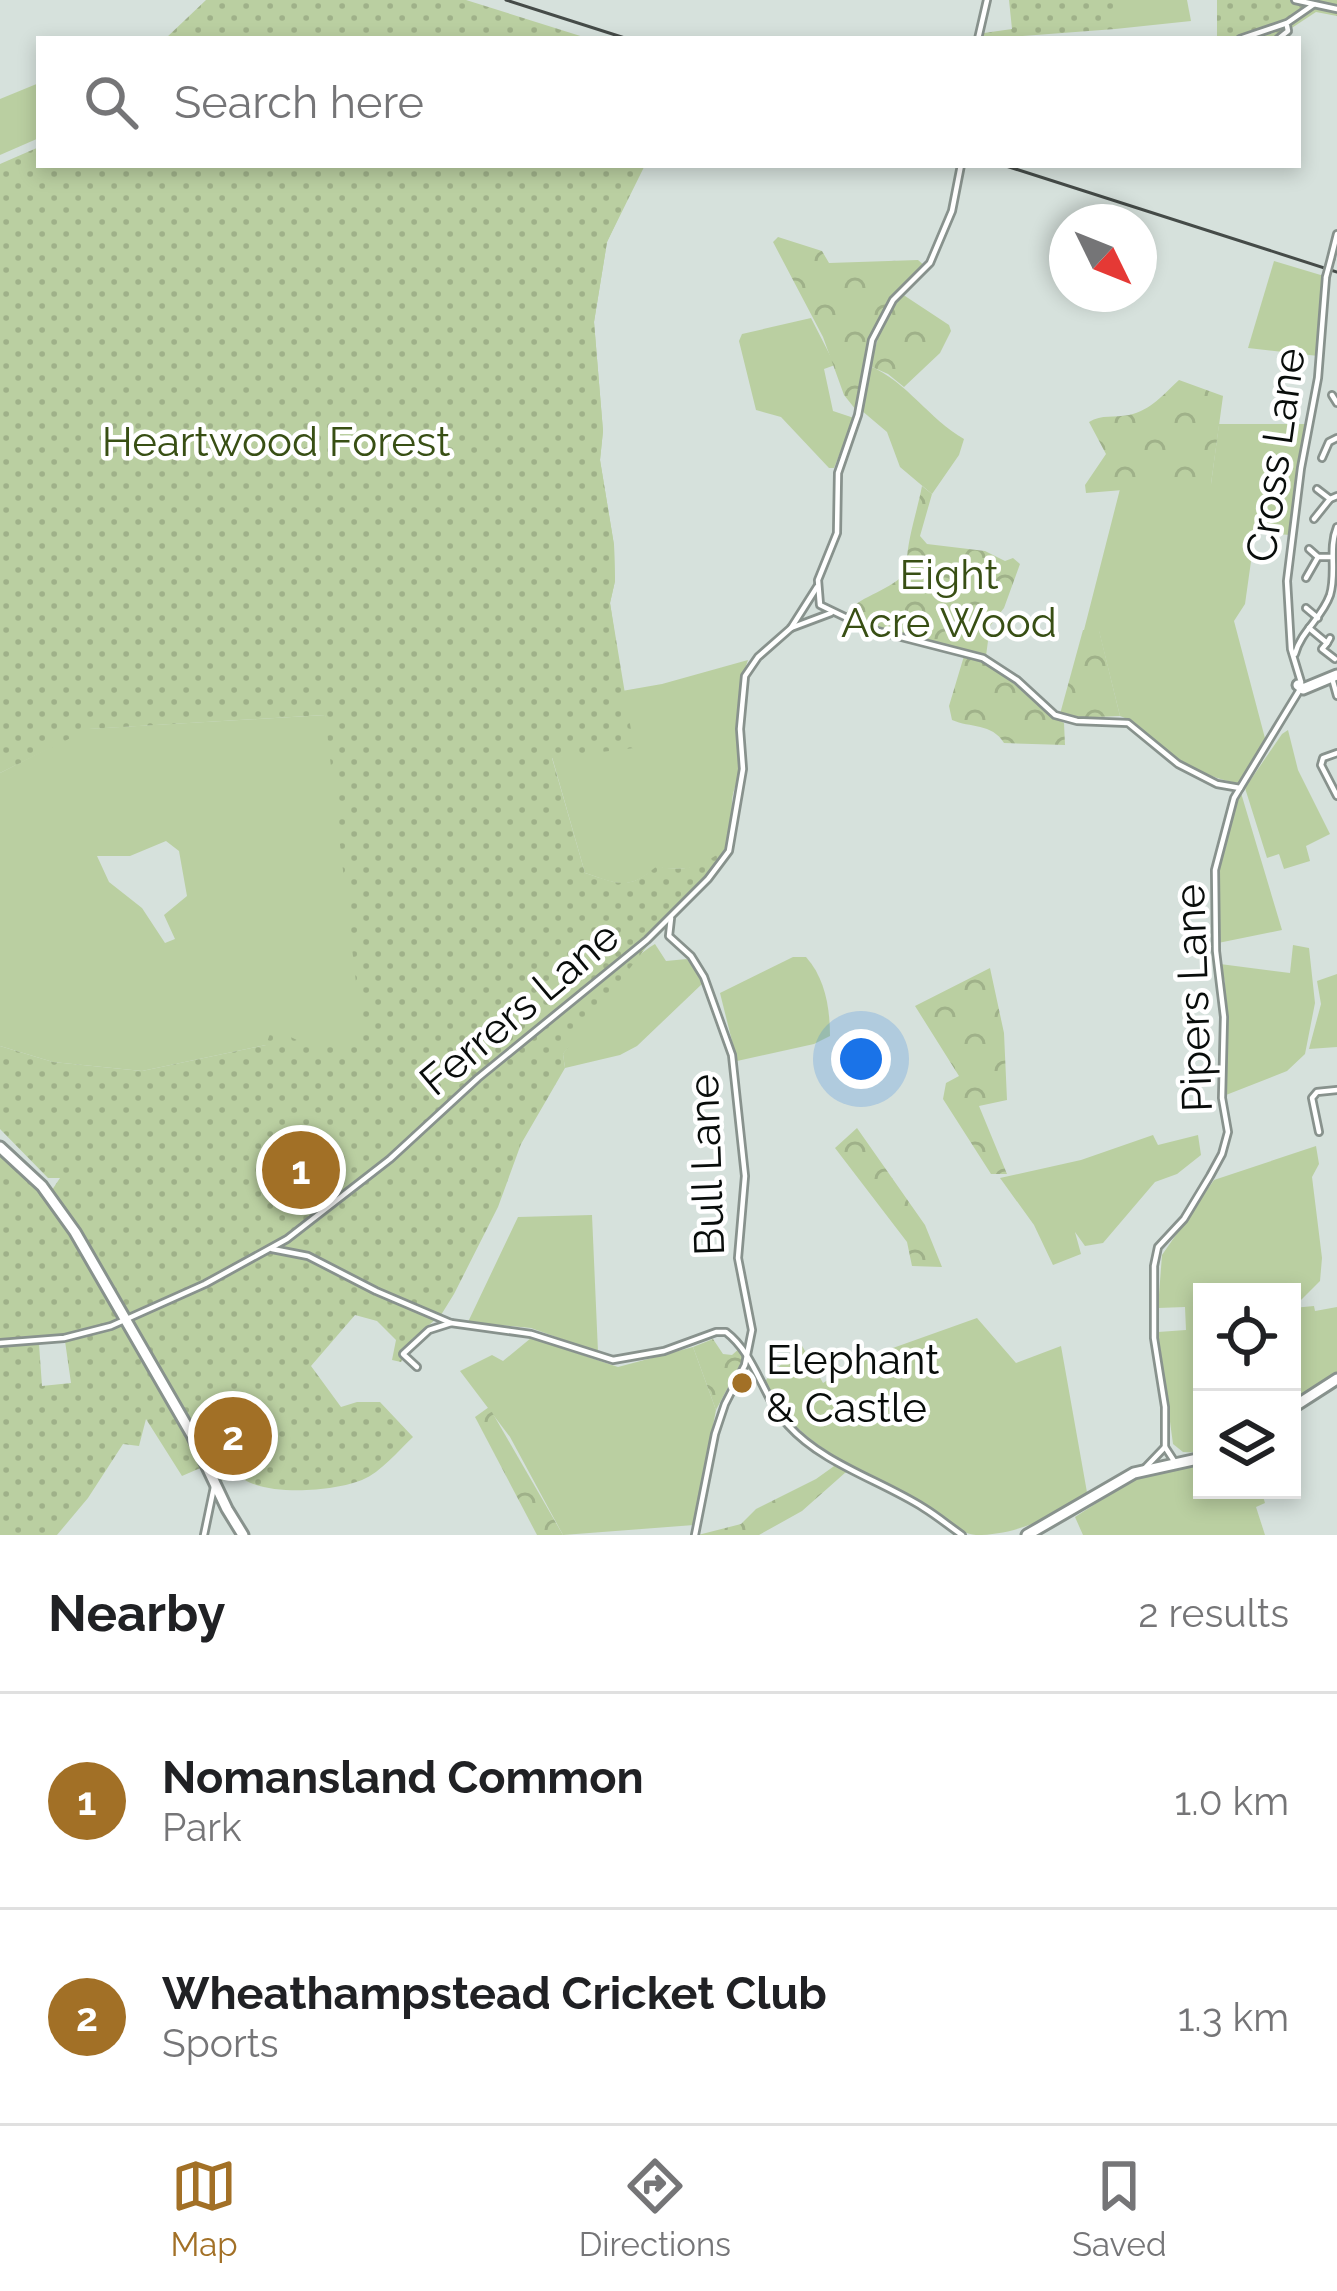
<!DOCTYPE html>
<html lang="en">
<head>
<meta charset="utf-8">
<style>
  body { margin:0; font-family:Raleway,sans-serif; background:#f2f2f2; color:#202124 }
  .controls { position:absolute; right:36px; bottom:36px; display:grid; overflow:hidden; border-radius:0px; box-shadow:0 6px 18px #0003 }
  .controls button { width:108px; height:108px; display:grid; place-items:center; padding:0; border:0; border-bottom:3px solid #e0e0e0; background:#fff; color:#202124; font:60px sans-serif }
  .compass { position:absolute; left:1049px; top:204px; width:108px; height:108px; border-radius:50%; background:#fff; box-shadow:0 6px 18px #0003; rotate:133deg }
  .you { position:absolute; left:861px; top:1059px; width:42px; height:42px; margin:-30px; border:9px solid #fff; border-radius:50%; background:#1a73e8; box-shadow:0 0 0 18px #1a73e833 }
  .badge { display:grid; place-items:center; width:78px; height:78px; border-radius:50%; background:#a27026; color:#fff; font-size:39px; font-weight:700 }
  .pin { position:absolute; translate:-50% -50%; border:6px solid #fff; box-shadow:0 3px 12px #0006 }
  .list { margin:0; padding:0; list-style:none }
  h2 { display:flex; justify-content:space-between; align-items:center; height:156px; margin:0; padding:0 48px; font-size:51px }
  h2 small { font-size:39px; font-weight:400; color:#757577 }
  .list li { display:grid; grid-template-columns:78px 1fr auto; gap:36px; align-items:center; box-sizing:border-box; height:216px; padding:0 48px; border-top:3px solid #e0e0e0 }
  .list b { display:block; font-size:45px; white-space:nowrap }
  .list p { margin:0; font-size:39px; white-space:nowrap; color:#757577 }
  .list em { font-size:39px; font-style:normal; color:#757577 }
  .icon { flex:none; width:66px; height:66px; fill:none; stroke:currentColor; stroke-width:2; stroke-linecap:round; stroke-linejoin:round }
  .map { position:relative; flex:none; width:1337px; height:1535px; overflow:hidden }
  .search { position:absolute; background:#fff; box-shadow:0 6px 18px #0003; left:36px; right:36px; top:36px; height:132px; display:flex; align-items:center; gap:30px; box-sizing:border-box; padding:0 42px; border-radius:0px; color:#757577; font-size:45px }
  .sheet { height:588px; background:#fff }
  nav { display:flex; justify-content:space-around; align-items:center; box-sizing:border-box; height:168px; border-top:3px solid #e0e0e0; background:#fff; font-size:33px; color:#757577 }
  nav a { display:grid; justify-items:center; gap:6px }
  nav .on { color:#a27026 }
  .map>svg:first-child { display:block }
</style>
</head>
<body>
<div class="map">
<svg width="1337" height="1535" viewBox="0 0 1337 1535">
  <defs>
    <pattern id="forest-crowns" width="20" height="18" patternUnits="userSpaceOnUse" patternTransform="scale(3)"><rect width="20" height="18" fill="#bacfa1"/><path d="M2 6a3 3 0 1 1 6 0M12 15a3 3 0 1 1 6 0" fill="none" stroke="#9fb189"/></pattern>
    <pattern id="park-dots" width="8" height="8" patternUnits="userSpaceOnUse" patternTransform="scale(3)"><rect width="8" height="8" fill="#bacfa1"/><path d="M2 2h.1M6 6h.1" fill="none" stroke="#9fb189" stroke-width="1.8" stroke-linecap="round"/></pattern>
  </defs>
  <rect width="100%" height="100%" fill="#d6e1dc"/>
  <g fill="#bacfa1" fill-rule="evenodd">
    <path d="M1115,0H1187L1191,21L1115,29Z"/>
    <path d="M39,83V138L0,155V99Z"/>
    <path d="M629,195L607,242L594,322L603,431L600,460L614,545L615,581L610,603L632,751L622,691L662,684L748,660C735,694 740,728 740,764C740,777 733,788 732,801C731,813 734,827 730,839C720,868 682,872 657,867C627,891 619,884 585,873L552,757L563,756L442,248Z"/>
    <path d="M1274,261L1324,276L1318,356L1248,348Z"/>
    <path d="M811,318L835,365L824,369L833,411L854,418L834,468H829L781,417L756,410L739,341L742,334Z"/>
    <path d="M870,366C907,382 929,419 964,439L959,455L932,494L900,467L887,432L861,410Z"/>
    <path d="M1219,424H1306L1292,535L1255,533L1245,604L1234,621L1266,742L1239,783C1194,777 1163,748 1130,720L1120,716L1099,631L1084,630L1120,489L1211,484Z"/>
    <path d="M325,715L361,808L363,1044L348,1043L486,1068L266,1045L142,1071L53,1062L0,1046V773L86,729ZM166,841L179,851L187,896L164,915L175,939L165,943L142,908L109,882L97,856H130Z"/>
    <path d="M1288,730L1298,770L1330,834L1306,846L1310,861L1284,869L1279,854L1267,858L1245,788L1282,734Z"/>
    <path d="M1241,793L1282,930L1218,943L1216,876L1226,847L1229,819Z"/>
    <path d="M655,944L666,961L687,959L703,983L637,1046L620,1055L565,1068L563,1054C586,1021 620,964 655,944Z"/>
    <path d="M1293,945L1309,948L1315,1003L1305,1054L1287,1071L1226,1095L1225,982L1220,964L1290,973Z"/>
    <path d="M793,957H806C825,978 830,1008 830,1036L814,1044L737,1061L720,993Z"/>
    <path d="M1337,974V1047L1309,1049L1321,1004L1317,981Z"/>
    <path d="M1153,1135L1158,1145L1198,1135L1201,1155L1177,1174L1155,1182L1103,1243L1085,1246L1075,1232L1081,1254L1053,1265L1034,1225L1000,1178L1081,1160Z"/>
    <path d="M1316,1146L1319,1164L1312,1177L1322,1258L1320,1281L1293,1308L1314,1306L1315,1311L1337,1307V1373L1292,1404V1292H1202V1453L1183,1452L1173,1444L1158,1332L1186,1330L1185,1307L1158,1308L1162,1255L1214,1180Z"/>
    <path d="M592,1215L598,1352L531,1328L468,1322L518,1217Z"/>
    <path d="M977,1318L1016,1363L1061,1346L1088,1498C1051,1516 1018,1535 976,1535C959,1534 951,1520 938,1512C870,1470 805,1457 763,1383L801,1344L823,1383L862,1359Z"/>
    <path d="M531,1338L618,1367L693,1347L716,1410L694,1525L563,1535L510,1437L460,1371L492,1355L503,1361Z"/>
    <path d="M1202,1463V1490H1261L1265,1503L1256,1507L1265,1535H1083L1075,1517L1134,1479Z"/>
  </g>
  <g fill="url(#forest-crowns)">
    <path d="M778,237L822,251L829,263L918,260L925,266C866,317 869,337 856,410L844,395L823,337L773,242Z"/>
    <path d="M902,294L949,325L951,331L940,353L904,387L888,374L870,366L881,328Z"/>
    <path d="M1179,380L1223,396L1211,484L1193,494L1148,488L1086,493L1085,485L1106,454L1089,422C1102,414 1114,418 1129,415C1151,410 1163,395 1179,380Z"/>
    <path d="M922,486L932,494L920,536L927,544L985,551L1005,561L1013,558L1020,564L1004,608L990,626L986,656C937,649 889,635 846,613C863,594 891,591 907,571C905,545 917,513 922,486Z"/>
    <path d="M1083,630H1099L1120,716L1072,718L1060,714Z"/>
    <path d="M964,656C1015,671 1025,703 1064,723L1065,745L1004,743C992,723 970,728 952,720L949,706Z"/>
    <path d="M990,968L1004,1033L1007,1100L979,1106L1007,1174H991L943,1099L946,1083L959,1076L915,1006Z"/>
    <path d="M857,1128L925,1225L942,1267L912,1266L907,1242L835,1148Z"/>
    <path d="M713,1339L723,1354L732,1355L741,1347L745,1355L716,1410L693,1347Z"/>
    <path d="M489,1407L563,1535H537L475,1417Z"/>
    <path d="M837,1464L846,1472L802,1511L759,1535H698L741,1524L756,1509L816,1479Z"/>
  </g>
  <g fill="url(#park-dots)">
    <path d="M206,0H466L590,39H165Z"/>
    <path d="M1009,0H1115V29L983,39L984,33L1012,29Z"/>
    <path d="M1217,0H1337V16L1316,12L1275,39H1217Z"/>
    <path d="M39,147V165H645L607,242L594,322L603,431L600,460L614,545L615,581L610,603L634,748L552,758L585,873C620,884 627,891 657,866C684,873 701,866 724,850L723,861L680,904L563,1054L565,1068L521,1144L498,1207L454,1294L441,1315L412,1339L401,1362L392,1360L396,1340L377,1321L355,1315L311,1366L341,1407L357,1402H380L413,1437C398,1451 381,1472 362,1480C333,1492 256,1498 235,1472L214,1486L205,1466L182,1476L146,1419L139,1446L123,1444L88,1498L57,1535H0V1344H39L42,1386L71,1383L64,1334L0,1339V1154L46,1199L60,1178H48L0,1129V1046L53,1062L142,1071L266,1045L272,1028L301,1042L363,1043L325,715L89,729L0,773V164Z"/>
  </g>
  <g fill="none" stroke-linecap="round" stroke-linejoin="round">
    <defs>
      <g id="street">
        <path d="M1295,0L1337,9"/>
        <path d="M978,39L987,0"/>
        <path d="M1240,39L1287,23L1313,5"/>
        <path d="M1278,39L1288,31L1287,26"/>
        <path d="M961,165L952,211L930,263L893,300L872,340L858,415L838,473L837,533L818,580L820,605L870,629L983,658L1017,680L1055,715L1077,721L1128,723L1178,764L1217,784L1240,788"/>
        <path d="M1331,258L1337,234"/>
        <path d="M1332,395L1337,403"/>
        <path d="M1322,458L1329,442L1337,438"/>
        <path d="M1317,489L1330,499L1337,496"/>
        <path d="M1314,519L1330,499"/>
        <path d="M1309,549L1318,557H1332"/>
        <path d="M1306,578L1318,557"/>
        <path d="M1306,608L1318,618"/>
        <path d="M791,628L831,613"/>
        <path d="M1309,628L1327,643L1330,638"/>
        <path d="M1327,643L1322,649L1335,659"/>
        <path d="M1295,654C1301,631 1322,618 1330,595C1337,572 1328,549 1337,527"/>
        <path d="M1332,678L1337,696"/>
        <path d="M1301,682L1291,649L1287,581L1301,468L1318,378L1326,277"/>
        <path d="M1337,753L1323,758L1321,765L1337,796"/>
        <path d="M671,918L669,936L691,956L704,977L732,1055L745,1176L738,1258L752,1330L745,1365L725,1404L715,1434L695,1535"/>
        <path d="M1319,1132L1312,1098L1317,1092L1337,1090"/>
        <path d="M272,1249L308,1256L376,1291L451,1323L531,1334L613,1360L664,1351L716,1332H726C756,1355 762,1397 788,1425C823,1464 880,1480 924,1508C937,1516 949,1526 962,1535"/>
        <path d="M0,1343L64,1338L111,1326L205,1284L287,1239L390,1159L478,1078L647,940L708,879L729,851L743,769L740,729L745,676L758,657L791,628L817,587"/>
        <path d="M417,1367L403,1354L429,1330L451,1323"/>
        <path d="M1176,1464L1165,1447V1407L1154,1338V1266L1158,1247L1184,1219L1210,1176L1222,1154L1228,1132L1222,1098L1224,1017L1216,951L1215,870L1234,798L1299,691"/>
        <path d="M1144,1469L1165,1447"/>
        <path d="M204,1535L215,1482"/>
      </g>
      <g id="secondary">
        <path d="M1298,685L1303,689L1337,675"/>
        <path d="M0,1147L42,1186L75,1232L192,1435L227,1509L243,1535"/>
        <path d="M1292,1408L1337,1379"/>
        <path d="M1027,1535L1134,1473L1202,1458"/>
      </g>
    </defs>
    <use href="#street" stroke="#88928d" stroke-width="10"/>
    <use href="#secondary" stroke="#88928d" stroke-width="15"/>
    <use href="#street" stroke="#fff" stroke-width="4.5"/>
    <use href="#secondary" stroke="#fff" stroke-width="9"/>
    <g stroke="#454b48" stroke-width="3">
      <path d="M506,0L628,39"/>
      <path d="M1003,165L1337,272"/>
    </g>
    <defs>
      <path id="street-bridge" d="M1326,277L1331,258"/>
    </defs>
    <use href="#street-bridge" stroke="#88928d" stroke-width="10" stroke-linecap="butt"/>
    <use href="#street-bridge" stroke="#fff" stroke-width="4.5"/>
  </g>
  <circle fill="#a27026" stroke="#fff" stroke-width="4.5" cx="742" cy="1383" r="12"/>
  <g text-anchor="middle" stroke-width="9" stroke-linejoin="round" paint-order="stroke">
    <g font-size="42" fill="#384f14" stroke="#fff">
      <text x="276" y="456">Heartwood Forest</text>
      <text x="949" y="589">Eight<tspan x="949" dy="48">Acre Wood</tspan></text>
    </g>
    <g font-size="42" fill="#090d0b" stroke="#fff">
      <text transform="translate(1275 455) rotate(-82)" y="15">Cross Lane</text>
      <text transform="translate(1193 998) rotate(-92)" y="15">Pipers Lane</text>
      <text transform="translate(519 1008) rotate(-40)" y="15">Ferrers Lane</text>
      <text transform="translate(706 1165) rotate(-92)" y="15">Bull Lane</text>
    </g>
    <g font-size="42" fill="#090d0b" stroke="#fff" text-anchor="start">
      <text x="766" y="1374">Elephant<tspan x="766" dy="48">&amp; Castle</tspan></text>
    </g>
  </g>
</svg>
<div class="controls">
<button><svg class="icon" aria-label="locate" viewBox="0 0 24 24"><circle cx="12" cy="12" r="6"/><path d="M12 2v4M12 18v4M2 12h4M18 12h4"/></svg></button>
<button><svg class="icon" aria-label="layers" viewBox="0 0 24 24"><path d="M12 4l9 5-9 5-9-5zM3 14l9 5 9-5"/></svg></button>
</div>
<svg class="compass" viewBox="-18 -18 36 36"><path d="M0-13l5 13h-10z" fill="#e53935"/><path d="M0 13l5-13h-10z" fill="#757577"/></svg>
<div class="you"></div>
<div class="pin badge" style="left:301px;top:1170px">1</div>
<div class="pin badge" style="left:233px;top:1436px">2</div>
<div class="search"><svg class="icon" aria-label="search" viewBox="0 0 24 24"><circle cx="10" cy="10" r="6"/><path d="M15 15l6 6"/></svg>Search here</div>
</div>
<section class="sheet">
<h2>Nearby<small>2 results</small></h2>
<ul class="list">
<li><span class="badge">1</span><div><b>Nomansland Common</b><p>Park</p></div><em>1.0 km</em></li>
<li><span class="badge">2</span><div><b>Wheathampstead Cricket Club</b><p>Sports</p></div><em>1.3 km</em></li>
</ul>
</section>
<nav>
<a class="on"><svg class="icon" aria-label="map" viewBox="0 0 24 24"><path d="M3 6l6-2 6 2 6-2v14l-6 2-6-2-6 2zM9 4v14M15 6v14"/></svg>Map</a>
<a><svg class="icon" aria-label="directions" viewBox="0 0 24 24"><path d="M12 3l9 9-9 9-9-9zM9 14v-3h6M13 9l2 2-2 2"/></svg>Directions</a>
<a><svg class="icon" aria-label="saved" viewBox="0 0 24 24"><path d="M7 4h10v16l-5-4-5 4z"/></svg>Saved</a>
</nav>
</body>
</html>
